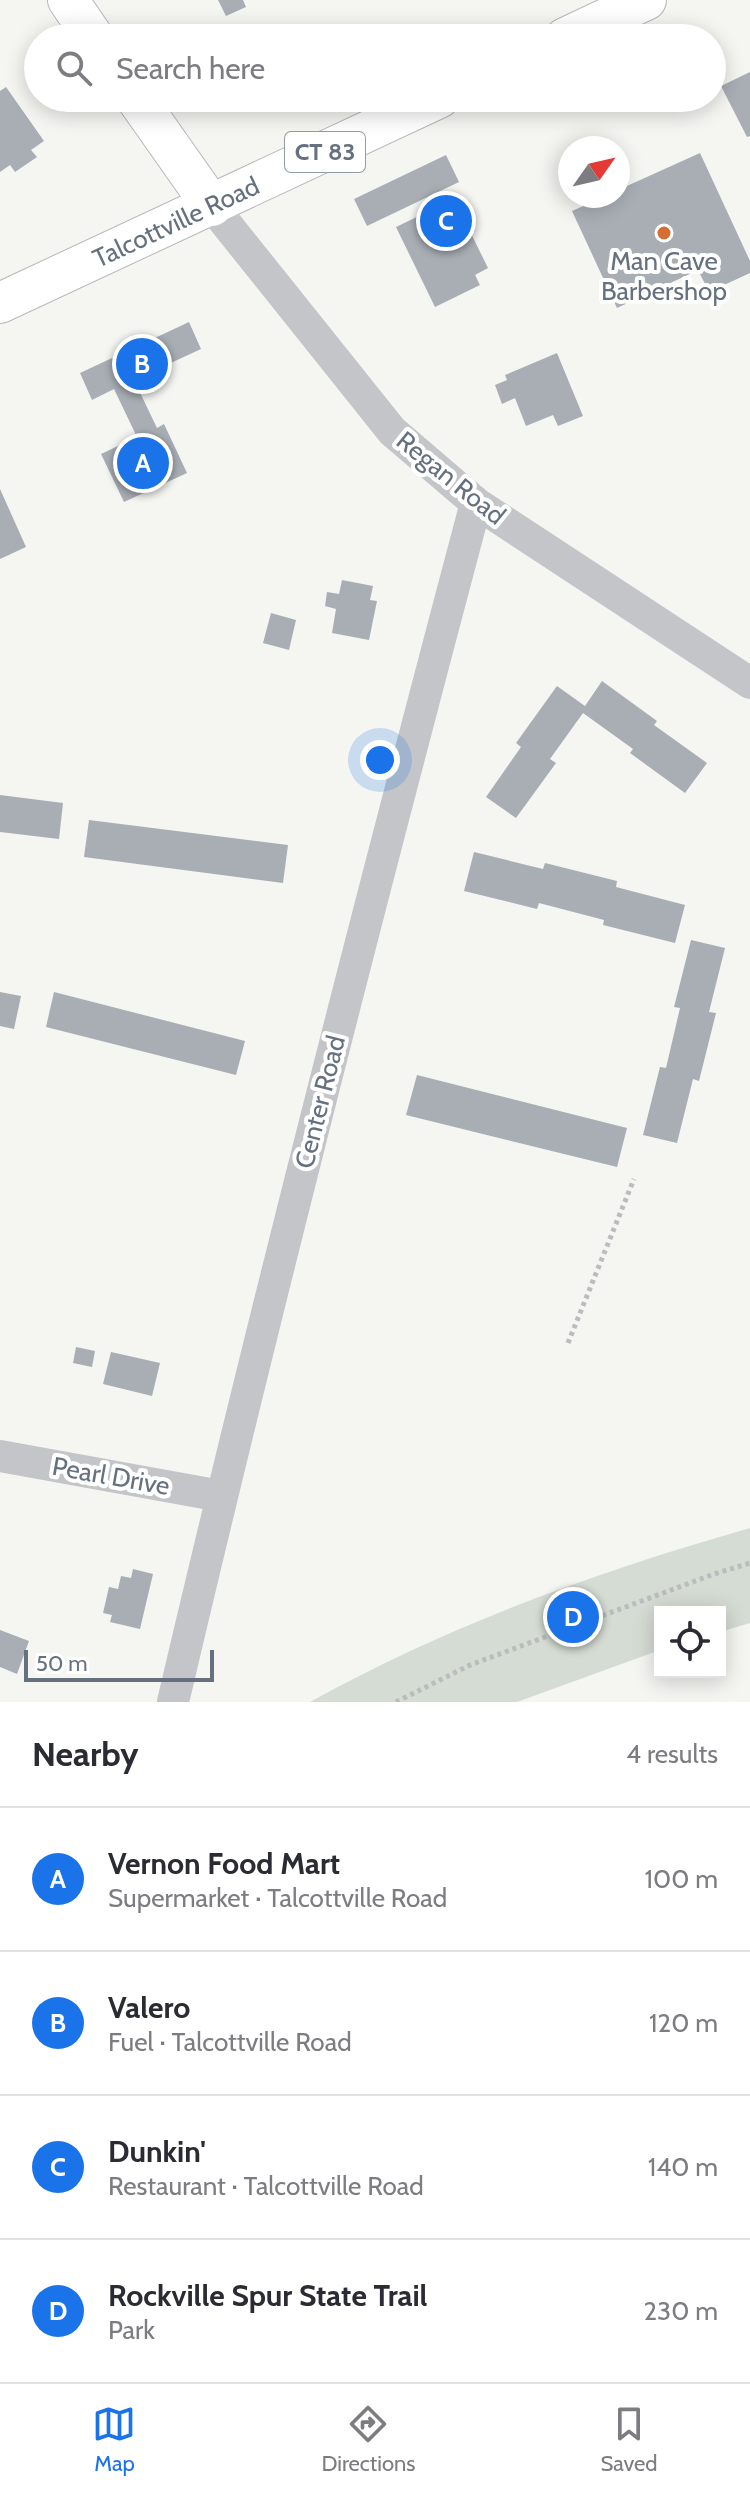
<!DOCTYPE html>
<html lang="en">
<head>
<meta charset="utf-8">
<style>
  body { margin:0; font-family:Cabin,sans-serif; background:#f2f2f3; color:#2b2b33 }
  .controls { position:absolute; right:24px; bottom:24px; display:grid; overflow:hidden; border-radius:0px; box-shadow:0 4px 20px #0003 }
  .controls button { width:72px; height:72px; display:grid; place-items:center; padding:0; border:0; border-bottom:2px solid #e1e1e2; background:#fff; color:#2b2b33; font:40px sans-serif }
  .compass { position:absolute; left:558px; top:136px; width:72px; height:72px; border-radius:50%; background:#fff; box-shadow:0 4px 20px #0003; rotate:56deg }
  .scale { position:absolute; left:24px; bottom:20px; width:190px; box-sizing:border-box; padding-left:8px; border:4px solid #667180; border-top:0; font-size:22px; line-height:28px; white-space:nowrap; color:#667180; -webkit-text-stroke:6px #fff; paint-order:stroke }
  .you { position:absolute; left:380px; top:760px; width:28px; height:28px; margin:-20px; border:6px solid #fff; border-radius:50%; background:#1a73e8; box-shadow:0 0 0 12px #1a73e833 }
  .badge { display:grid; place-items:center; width:52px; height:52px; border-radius:50%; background:#1a73e8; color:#fff; font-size:26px; font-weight:700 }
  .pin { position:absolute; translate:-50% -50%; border:4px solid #fff; box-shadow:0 2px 8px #0006 }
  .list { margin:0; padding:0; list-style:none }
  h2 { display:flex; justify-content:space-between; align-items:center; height:104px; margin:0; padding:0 32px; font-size:34px }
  h2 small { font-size:26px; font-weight:400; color:#7c7c81 }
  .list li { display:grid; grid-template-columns:52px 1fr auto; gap:24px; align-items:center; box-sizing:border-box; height:144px; padding:0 32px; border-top:2px solid #e1e1e2 }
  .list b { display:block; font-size:30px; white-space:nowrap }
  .list p { margin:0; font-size:26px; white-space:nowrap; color:#7c7c81 }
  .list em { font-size:26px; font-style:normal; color:#7c7c81 }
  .icon { flex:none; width:44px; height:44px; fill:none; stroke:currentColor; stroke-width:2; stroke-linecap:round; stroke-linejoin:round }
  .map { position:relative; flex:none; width:750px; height:1702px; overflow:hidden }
  .search { position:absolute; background:#fff; box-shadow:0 4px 20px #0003; left:24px; right:24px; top:24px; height:88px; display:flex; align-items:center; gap:20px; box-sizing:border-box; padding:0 28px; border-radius:44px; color:#7c7c81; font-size:30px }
  .sheet { height:680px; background:#fff }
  nav { display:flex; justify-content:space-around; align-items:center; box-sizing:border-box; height:112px; border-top:2px solid #e1e1e2; background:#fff; font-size:22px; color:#7c7c81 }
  nav a { display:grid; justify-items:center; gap:4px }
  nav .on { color:#1a73e8 }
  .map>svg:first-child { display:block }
</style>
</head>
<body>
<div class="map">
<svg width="750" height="1702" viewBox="0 0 750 1702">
  <rect width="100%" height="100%" fill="#f5f5f2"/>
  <path fill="#d5dcd3" d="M750,1528V1623L720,1632V1612H660V1650L517,1702H310C453,1623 594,1573 750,1528Z"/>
  <g fill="#a9aeb5">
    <path d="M218,0H243L246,7L226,16Z"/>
    <path d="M750,72V136L747,137L721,86Z"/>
    <path d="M6,87L44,141L31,150L37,157L15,172L10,165L0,172V91Z"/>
    <path d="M700,153L750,261V273L709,292L698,270L617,308L572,211L606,196H618V190Z"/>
    <path d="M446,155L459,182L367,226L354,199Z"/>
    <path d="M454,199L488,268L475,275L480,285L435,307L396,227Z"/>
    <path d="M189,322L201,349L134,380L157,428L164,424L187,473L124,502L101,454L137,437L114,389L92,400L80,373Z"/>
    <path d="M557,353L583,416L558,426L553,415L526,426L515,398L502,404L495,385L507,380L505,375Z"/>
    <path d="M0,489L26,547L0,559Z"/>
    <path d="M342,580L373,586L370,600L377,601L369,640L332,633L336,609L325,606L327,592L339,594Z"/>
    <path d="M271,613L296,620L289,650L263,643Z"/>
    <path d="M602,681L657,721L654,725L707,763L685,793L630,753L633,749L583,713L550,759L556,763L516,818L486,797L521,747L516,743L557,686L585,706Z"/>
    <path d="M0,795L63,803L59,839L0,832Z"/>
    <path d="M89,820L288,845L283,883L84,857Z"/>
    <path d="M474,852L543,869L545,863L617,881L616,887L685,905L675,943L603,925L604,920L539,903L537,909L464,891Z"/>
    <path d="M691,940L725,948L709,1012L716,1013L699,1081L693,1079L677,1143L643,1135L660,1067L666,1068L680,1008L674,1007Z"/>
    <path d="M0,992L21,996L14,1029L0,1026Z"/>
    <path d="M54,992L245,1041L236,1075L46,1027Z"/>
    <path d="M417,1075L627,1128L617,1167L406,1115Z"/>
    <path d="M76,1347L95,1351L92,1367L73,1363Z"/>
    <path d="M111,1352L160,1363L152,1396L103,1384Z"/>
    <path d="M133,1569L153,1574L140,1629L110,1622L112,1615L103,1613L109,1587L118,1589L121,1576L131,1578Z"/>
    <path d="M0,1630L29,1641L17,1674L0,1667Z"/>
  </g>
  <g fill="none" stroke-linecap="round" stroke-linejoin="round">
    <defs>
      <g id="major">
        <path d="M68,0L94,38"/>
        <path d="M565,38L646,0"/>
        <path d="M136,98L212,206"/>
        <path d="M0,303L439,98"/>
      </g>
    </defs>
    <use href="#major" stroke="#b6b8bc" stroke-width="42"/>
    <g stroke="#babcbe" stroke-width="5" stroke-dasharray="4 4" stroke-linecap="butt">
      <path d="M568,1343L634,1179"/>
      <path d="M396,1702L470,1665L714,1574L750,1563"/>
    </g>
    <g stroke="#c3c5c9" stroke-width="32">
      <path d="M212,206L392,431L476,503L750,683"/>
      <path d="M0,1456L221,1496"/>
      <path d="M173,1702C267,1301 370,902 476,503"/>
    </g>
    <use href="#major" stroke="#fff" stroke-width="40"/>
  </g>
  <circle fill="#d46e32" stroke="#fff" stroke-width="3" cx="664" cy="233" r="8"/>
  <g text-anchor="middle" stroke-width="8" stroke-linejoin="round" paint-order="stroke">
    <rect fill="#fff" stroke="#949ca6" stroke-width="2" x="285" y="132" width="80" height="40" rx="6"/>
    <g font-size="24" font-weight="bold" fill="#667180">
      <text x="325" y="160">CT 83</text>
    </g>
    <g font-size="26" fill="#667180" stroke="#fff">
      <text transform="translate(176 222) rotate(-25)" y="9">Talcottville Road</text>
      <text transform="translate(451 478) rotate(39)" y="9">Regan Road</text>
      <text transform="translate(320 1102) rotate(-76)" y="9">Center Road</text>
      <text transform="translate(111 1476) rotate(10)" y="9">Pearl Drive</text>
    </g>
    <g font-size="26" fill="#667180" stroke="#fff">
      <text x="664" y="270">Man Cave<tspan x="664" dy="30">Barbershop</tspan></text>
    </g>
  </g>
</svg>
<div class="controls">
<button><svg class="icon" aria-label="locate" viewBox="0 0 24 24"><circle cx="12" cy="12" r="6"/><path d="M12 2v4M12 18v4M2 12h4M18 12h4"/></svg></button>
</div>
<svg class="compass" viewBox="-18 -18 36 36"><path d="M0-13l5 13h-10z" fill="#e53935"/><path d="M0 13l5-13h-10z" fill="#7c7c81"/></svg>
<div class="scale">50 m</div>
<div class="you"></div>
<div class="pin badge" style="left:143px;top:463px">A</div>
<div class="pin badge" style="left:142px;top:364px">B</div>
<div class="pin badge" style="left:446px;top:221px">C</div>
<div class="pin badge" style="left:573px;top:1617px">D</div>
<div class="search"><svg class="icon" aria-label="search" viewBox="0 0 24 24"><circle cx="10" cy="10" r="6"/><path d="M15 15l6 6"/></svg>Search here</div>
</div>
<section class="sheet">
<h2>Nearby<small>4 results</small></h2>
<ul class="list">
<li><span class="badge">A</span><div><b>Vernon Food Mart</b><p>Supermarket · Talcottville Road</p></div><em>100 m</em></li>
<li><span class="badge">B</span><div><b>Valero</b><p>Fuel · Talcottville Road</p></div><em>120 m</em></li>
<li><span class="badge">C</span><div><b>Dunkin'</b><p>Restaurant · Talcottville Road</p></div><em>140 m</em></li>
<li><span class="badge">D</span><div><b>Rockville Spur State Trail</b><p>Park</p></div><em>230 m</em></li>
</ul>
</section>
<nav>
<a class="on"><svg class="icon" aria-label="map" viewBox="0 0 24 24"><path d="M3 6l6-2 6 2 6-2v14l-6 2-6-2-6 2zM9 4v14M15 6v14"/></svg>Map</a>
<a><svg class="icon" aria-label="directions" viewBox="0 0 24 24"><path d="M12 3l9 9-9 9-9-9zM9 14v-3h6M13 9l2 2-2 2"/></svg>Directions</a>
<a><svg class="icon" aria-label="saved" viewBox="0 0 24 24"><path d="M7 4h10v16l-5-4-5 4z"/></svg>Saved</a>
</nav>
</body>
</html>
